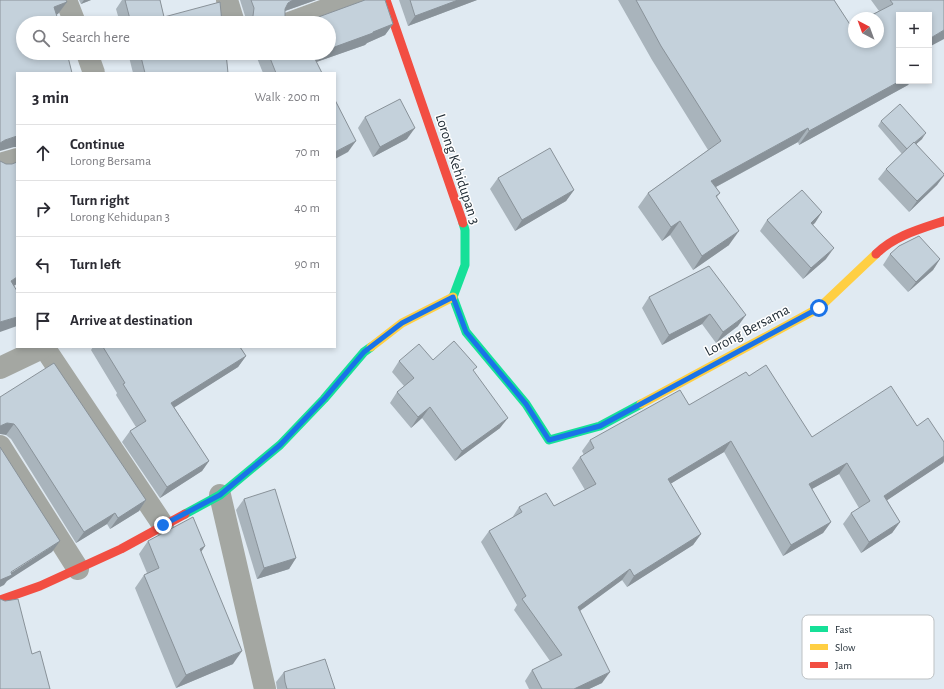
<!DOCTYPE html>
<html lang="en">
<head>
<meta charset="utf-8">
<style>
  body { margin:0; font-family:"Alegreya Sans",sans-serif; background:#f2f2f3; color:#2b2b33 }
  .controls { position:absolute; right:12px; top:12px; display:grid; overflow:hidden; border-radius:0px; box-shadow:0 2px 6px #0003 }
  .controls button { width:36px; height:36px; display:grid; place-items:center; padding:0; border:0; border-bottom:1px solid #e1e1e2; background:#fff; color:#2b2b33; font:20px sans-serif }
  .compass { position:absolute; left:848px; top:12px; width:36px; height:36px; border-radius:50%; background:#fff; box-shadow:0 2px 6px #0003; rotate:319deg }
  .stop { position:absolute; width:12px; height:12px; margin:-9px; border:3px solid #1a73e8; border-radius:50%; background:#fff }
  .stop.end { background:#1a73e8; border-color:#fff; box-shadow:0 1px 4px #0008 }
  .list { margin:0; padding:0; list-style:none }
  h2 { display:flex; justify-content:space-between; align-items:center; height:52px; margin:0; padding:0 16px; font-size:17px }
  h2 small { font-size:13px; font-weight:400; color:#7c7c81 }
  .list li { display:grid; grid-template-columns:26px 1fr auto; gap:12px; align-items:center; box-sizing:border-box; height:56px; padding:0 16px; border-top:1px solid #e1e1e2 }
  .list b { display:block; font-size:15px; white-space:nowrap }
  .list p { margin:0; font-size:13px; white-space:nowrap; color:#7c7c81 }
  .list em { font-size:13px; font-style:normal; color:#7c7c81 }
  .icon { flex:none; width:22px; height:22px; fill:none; stroke:currentColor; stroke-width:2; stroke-linecap:round; stroke-linejoin:round }
  .map { position:relative; flex:none; width:944px; height:689px; overflow:hidden }
  .search { position:absolute; background:#fff; box-shadow:0 2px 6px #0003; left:16px; top:16px; width:320px; height:44px; display:flex; align-items:center; gap:10px; box-sizing:border-box; padding:0 14px; border-radius:22px; color:#7c7c81; font-size:15px }
  .panel { position:absolute; background:#fff; box-shadow:0 2px 6px #0003; left:16px; top:72px; width:320px; height:276px; border-radius:0px }
  .map>svg:first-child { display:block }
</style>
</head>
<body>
<div class="map">
<svg width="944" height="689" viewBox="0 0 944 689">
  <rect width="100%" height="100%" fill="#e0eaf2"/>
  <g fill="none" stroke-linecap="round" stroke-linejoin="round">
    <g stroke="#a4a7a2" stroke-width="22">
      <path d="M66,0L75,23"/>
      <path d="M227,0L234,23"/>
      <path d="M289,23L352,0"/>
      <path d="M87,53L94,73"/>
      <path d="M0,164L17,159"/>
      <path d="M44,347L163,525"/>
      <path d="M0,368L44,347"/>
      <path d="M0,446L78,569"/>
      <path d="M220,495L265,689"/>
    </g>
    <g stroke="#16e098" stroke-width="9">
      <path d="M463,223L465,230V265L453,297L466,332L526,404L549,440L600,426L641,404"/>
      <path d="M185,514L220,495L280,445L324,399L364,352L371,347"/>
    </g>
    <g stroke="#ffcf43" stroke-width="9">
      <path d="M371,347L402,323L453,297"/>
      <path d="M641,404L819,308L876,254"/>
    </g>
    <g stroke="#f24e42" stroke-width="9">
      <path d="M386,0L463,223"/>
      <path d="M876,254C894,236 920,229 944,221"/>
      <path d="M0,600L40,586L121,549L185,514"/>
    </g>
  </g>
  <g fill="#a9b4bc">
    <path d="M79,0H91L81,4Z"/>
    <path d="M122,0H160L164,17L222,23H120L116,9Z"/>
    <path d="M240,0H316L285,11V16L289,21L293,23H246V19Z"/>
    <path d="M364,0H385L393,24L385,35L367,43L365,45L316,62L322,73H263L255,53H329Z"/>
    <path d="M399,0H477L408,26Z"/>
    <path d="M618,0H834L851,26L879,11L871,0H944L929,15L899,81H911L908,85L799,145L798,142L716,187L720,193L717,197L729,245L693,270L670,235L662,241L638,207L648,193L708,150L652,60Z"/>
    <path d="M128,53H226L228,73H133Z"/>
    <path d="M365,117L407,139L373,157L358,128Z"/>
    <path d="M881,121L922,139L916,144L944,176L937,185L909,212L878,179L886,169L902,154L878,126Z"/>
    <path d="M498,178L574,190L566,201L515,231L490,189Z"/>
    <path d="M822,212L813,225L826,259L803,279L760,231L767,220Z"/>
    <path d="M890,254L940,259L933,270L908,292L883,265Z"/>
    <path d="M709,266L738,326L716,343L702,324L662,345L642,308L649,297Z"/>
    <path d="M93,347H240L246,356L238,367L174,407L209,461L202,471L160,498L122,442L130,431L136,427L116,395L117,393L91,350Z"/>
    <path d="M433,360L473,372L500,428L455,461L422,418L411,428L390,403L397,392L404,386L392,372L399,361Z"/>
    <path d="M749,376L812,437L917,426L944,442V461L943,463L887,500L900,522L892,533L861,553L843,524L851,513L859,508L839,474L812,489L831,522L823,533L783,556L724,452L670,484L701,534L693,545L627,587L622,580L580,611L602,683L589,689H529L525,681L532,670L550,661L514,610L517,605L481,542L489,531L512,518L519,507L554,506L585,490L572,468L580,457L584,455L582,451L590,440L689,405Z"/>
    <path d="M0,397L146,500L139,511L110,529L107,524L76,543L11,439L6,435Z"/>
    <path d="M244,499L296,558L289,569L257,579L236,510Z"/>
    <path d="M148,541L205,546L201,552L233,664L176,688L135,588L144,575L147,573L139,554Z"/>
    <path d="M284,672L335,689H277L276,682Z"/>
  </g>
  <g fill="#899299">
    <path d="M84,0H91L81,4Z"/>
    <path d="M293,0H316L285,11L280,15L288,3Z"/>
    <path d="M458,0H477L408,26L415,16Z"/>
    <path d="M67,2L58,14L46,20L54,7Z"/>
    <path d="M393,24L385,35L367,43L365,45L305,66L313,55L318,53H329V49Z"/>
    <path d="M944,30V39L929,47V39Z"/>
    <path d="M900,81H911L908,85L799,145L809,131Z"/>
    <path d="M415,128L407,139L373,157L380,147Z"/>
    <path d="M808,128L798,142L701,195L711,181Z"/>
    <path d="M926,133L922,139L903,156L907,150Z"/>
    <path d="M17,136V147H14L0,151V143L5,140Z"/>
    <path d="M356,141L348,152L335,159V152Z"/>
    <path d="M944,175L937,185L909,212L917,201Z"/>
    <path d="M574,190L566,201L515,231L522,220Z"/>
    <path d="M822,212L815,223L803,233L811,223Z"/>
    <path d="M680,221L670,235L662,241L671,227Z"/>
    <path d="M739,231L729,245L693,270L702,256Z"/>
    <path d="M834,248L826,259L803,279L811,268Z"/>
    <path d="M940,259L933,270L908,292L916,282Z"/>
    <path d="M17,277V284L2,293L11,281Z"/>
    <path d="M710,314L702,324L662,345L669,335Z"/>
    <path d="M746,315L738,326L716,343L723,332Z"/>
    <path d="M17,317V326L0,332V322Z"/>
    <path d="M246,356L238,367L164,414L171,403Z"/>
    <path d="M430,407L422,418L411,428L418,417Z"/>
    <path d="M508,418L500,428L455,461L462,451Z"/>
    <path d="M7,423L14,424L6,435L0,434V426Z"/>
    <path d="M731,441L724,452L660,490L668,479Z"/>
    <path d="M944,456V461L943,463L877,507L884,496Z"/>
    <path d="M209,461L202,471L160,498L167,487Z"/>
    <path d="M847,463L839,474L801,495L809,484Z"/>
    <path d="M146,500L139,511L110,529L118,518Z"/>
    <path d="M115,513L107,524L76,543L84,532Z"/>
    <path d="M831,522L823,533L783,556L791,545Z"/>
    <path d="M900,522L892,533L861,553L869,542Z"/>
    <path d="M701,534L693,545L627,587L634,576Z"/>
    <path d="M60,541L52,552L7,581L4,585L0,587V580Z"/>
    <path d="M205,546L196,559L200,549Z"/>
    <path d="M296,558L289,569L257,579L264,568Z"/>
    <path d="M630,569L622,580L570,618L578,607Z"/>
    <path d="M242,651L233,664L176,688L186,675Z"/>
    <path d="M610,672L602,683L589,689H574Z"/>
  </g>
  <g fill="#c4d1db" stroke="#899299">
    <path d="M0,0H66L67,2L54,7L59,23H23V53H67L72,73H17V136L5,140L0,143Z"/>
    <path d="M125,0H160L164,17L220,2L222,23H131Z"/>
    <path d="M251,0H293L288,3L285,9V16L289,21L293,23H256L253,16L254,8Z"/>
    <path d="M365,0H385L393,24L373,32V33L329,49V23H302Z"/>
    <path d="M410,0H458L415,16Z"/>
    <path d="M636,0H834L851,26L854,25V42H878V18H866L893,4L890,0H944V30L929,39V15H899V81H900L809,131L808,128L711,181L720,193L716,196L739,231L702,256L680,221L671,227L648,193L721,141L661,46Z"/>
    <path d="M140,53H226L228,73H145Z"/>
    <path d="M268,53H318L313,55L322,73H276Z"/>
    <path d="M400,99L415,128L380,147L365,117Z"/>
    <path d="M335,100L356,141L335,152Z"/>
    <path d="M900,104L926,133L907,149L881,121Z"/>
    <path d="M914,142L944,174V175L917,201L886,169Z"/>
    <path d="M550,148L574,190L522,220L498,178Z"/>
    <path d="M0,161L6,164H12L17,162V277L11,281L17,291V317L0,322Z"/>
    <path d="M802,190L822,212L811,223L834,248L811,268L767,220Z"/>
    <path d="M919,236L940,259L916,282L890,254L899,246Z"/>
    <path d="M709,266L746,315L723,332L710,314L669,335L649,297Z"/>
    <path d="M454,341L477,367L473,370L508,418L462,451L430,407L418,417L397,392L414,378L399,361L419,344L433,360Z"/>
    <path d="M103,347H240L246,356L171,403L209,461L167,487L130,431L146,421L123,384L125,383Z"/>
    <path d="M54,363L146,500L118,518L115,513L84,532L18,429L14,424L7,423L0,426V397Z"/>
    <path d="M766,365L812,437L891,386L917,426L928,418L944,442V456L884,496L900,522L869,542L851,513L870,501L847,463L809,484L831,522L791,545L731,441L668,479L701,534L634,576L630,569L578,607L610,672L574,689H542L532,670L562,655L522,599L526,596L489,531L522,512L519,507L546,493L554,506L596,484L580,457L594,448L590,440L680,390L689,405L746,372L749,376Z"/>
    <path d="M0,447L60,541L11,572L12,575L0,580Z"/>
    <path d="M275,489L296,558L264,568L244,499Z"/>
    <path d="M193,517L205,546L200,549L242,651L186,675L144,575L159,568L148,541Z"/>
    <path d="M0,599L5,601L18,599L32,654L40,651L50,689H0Z"/>
    <path d="M325,659L335,689H287L285,682L284,672Z"/>
  </g>
  <g fill="none" stroke-linecap="round" stroke-linejoin="round">
    <path stroke="#1a73e8" stroke-width="5" d="M163,525L220,495L280,445L324,399L364,352L402,323L453,297L466,332L526,404L549,440L600,426L819,308"/>
  </g>
  <g text-anchor="middle" stroke-width="3" stroke-linejoin="round" paint-order="stroke">
    <g font-size="15" fill="#232f38" stroke="#fff">
      <text transform="translate(458 169) rotate(72)" y="5">Lorong Kehidupan 3</text>
      <text transform="translate(747 330) rotate(-28)" y="5">Lorong Bersama</text>
    </g>
  </g>
  <rect x="802" y="615" width="132" height="64" rx="6" fill="#fff" stroke="#bdc1c3" stroke-width="1"/>
  <rect x="810" y="626" width="18" height="6" fill="#16e098"/>
  <rect x="810" y="644" width="18" height="6" fill="#ffcf43"/>
  <rect x="810" y="662" width="18" height="6" fill="#f24e42"/>
  <g font-size="11" fill="#232f38">
    <text x="835" y="633">Fast</text>
    <text x="835" y="651">Slow</text>
    <text x="835" y="669">Jam</text>
  </g>
</svg>
<div class="controls">
<button>+</button>
<button>−</button>
</div>
<svg class="compass" viewBox="-18 -18 36 36"><path d="M0-13l5 13h-10z" fill="#e53935"/><path d="M0 13l5-13h-10z" fill="#7c7c81"/></svg>
<div class="stop" style="left:819px;top:308px"></div>
<div class="stop end" style="left:163px;top:525px"></div>
<div class="search"><svg class="icon" aria-label="search" viewBox="0 0 24 24"><circle cx="10" cy="10" r="6"/><path d="M15 15l6 6"/></svg>Search here</div>
<section class="panel">
<h2>3 min<small>Walk · 200 m</small></h2>
<ul class="list">
<li><svg class="icon" aria-label="ahead" viewBox="0 0 24 24"><path d="M12 20V5M6 11l6-6 6 6"/></svg><div><b>Continue</b><p>Lorong Bersama</p></div><em>70 m</em></li>
<li><svg class="icon" aria-label="right" viewBox="0 0 24 24"><path d="M7 20v-9h11M14 6l5 5-5 5"/></svg><div><b>Turn right</b><p>Lorong Kehidupan 3</p></div><em>40 m</em></li>
<li><svg class="icon" aria-label="left" viewBox="0 0 24 24"><path d="M17 20v-9H6M10 6l-5 5 5 5"/></svg><div><b>Turn left</b></div><em>90 m</em></li>
<li><svg class="icon" aria-label="arrive" viewBox="0 0 24 24"><path d="M6 21V4h12l-3 4 3 4H6"/></svg><div><b>Arrive at destination</b></div></li>
</ul>
</section>
</div>
</body>
</html>
